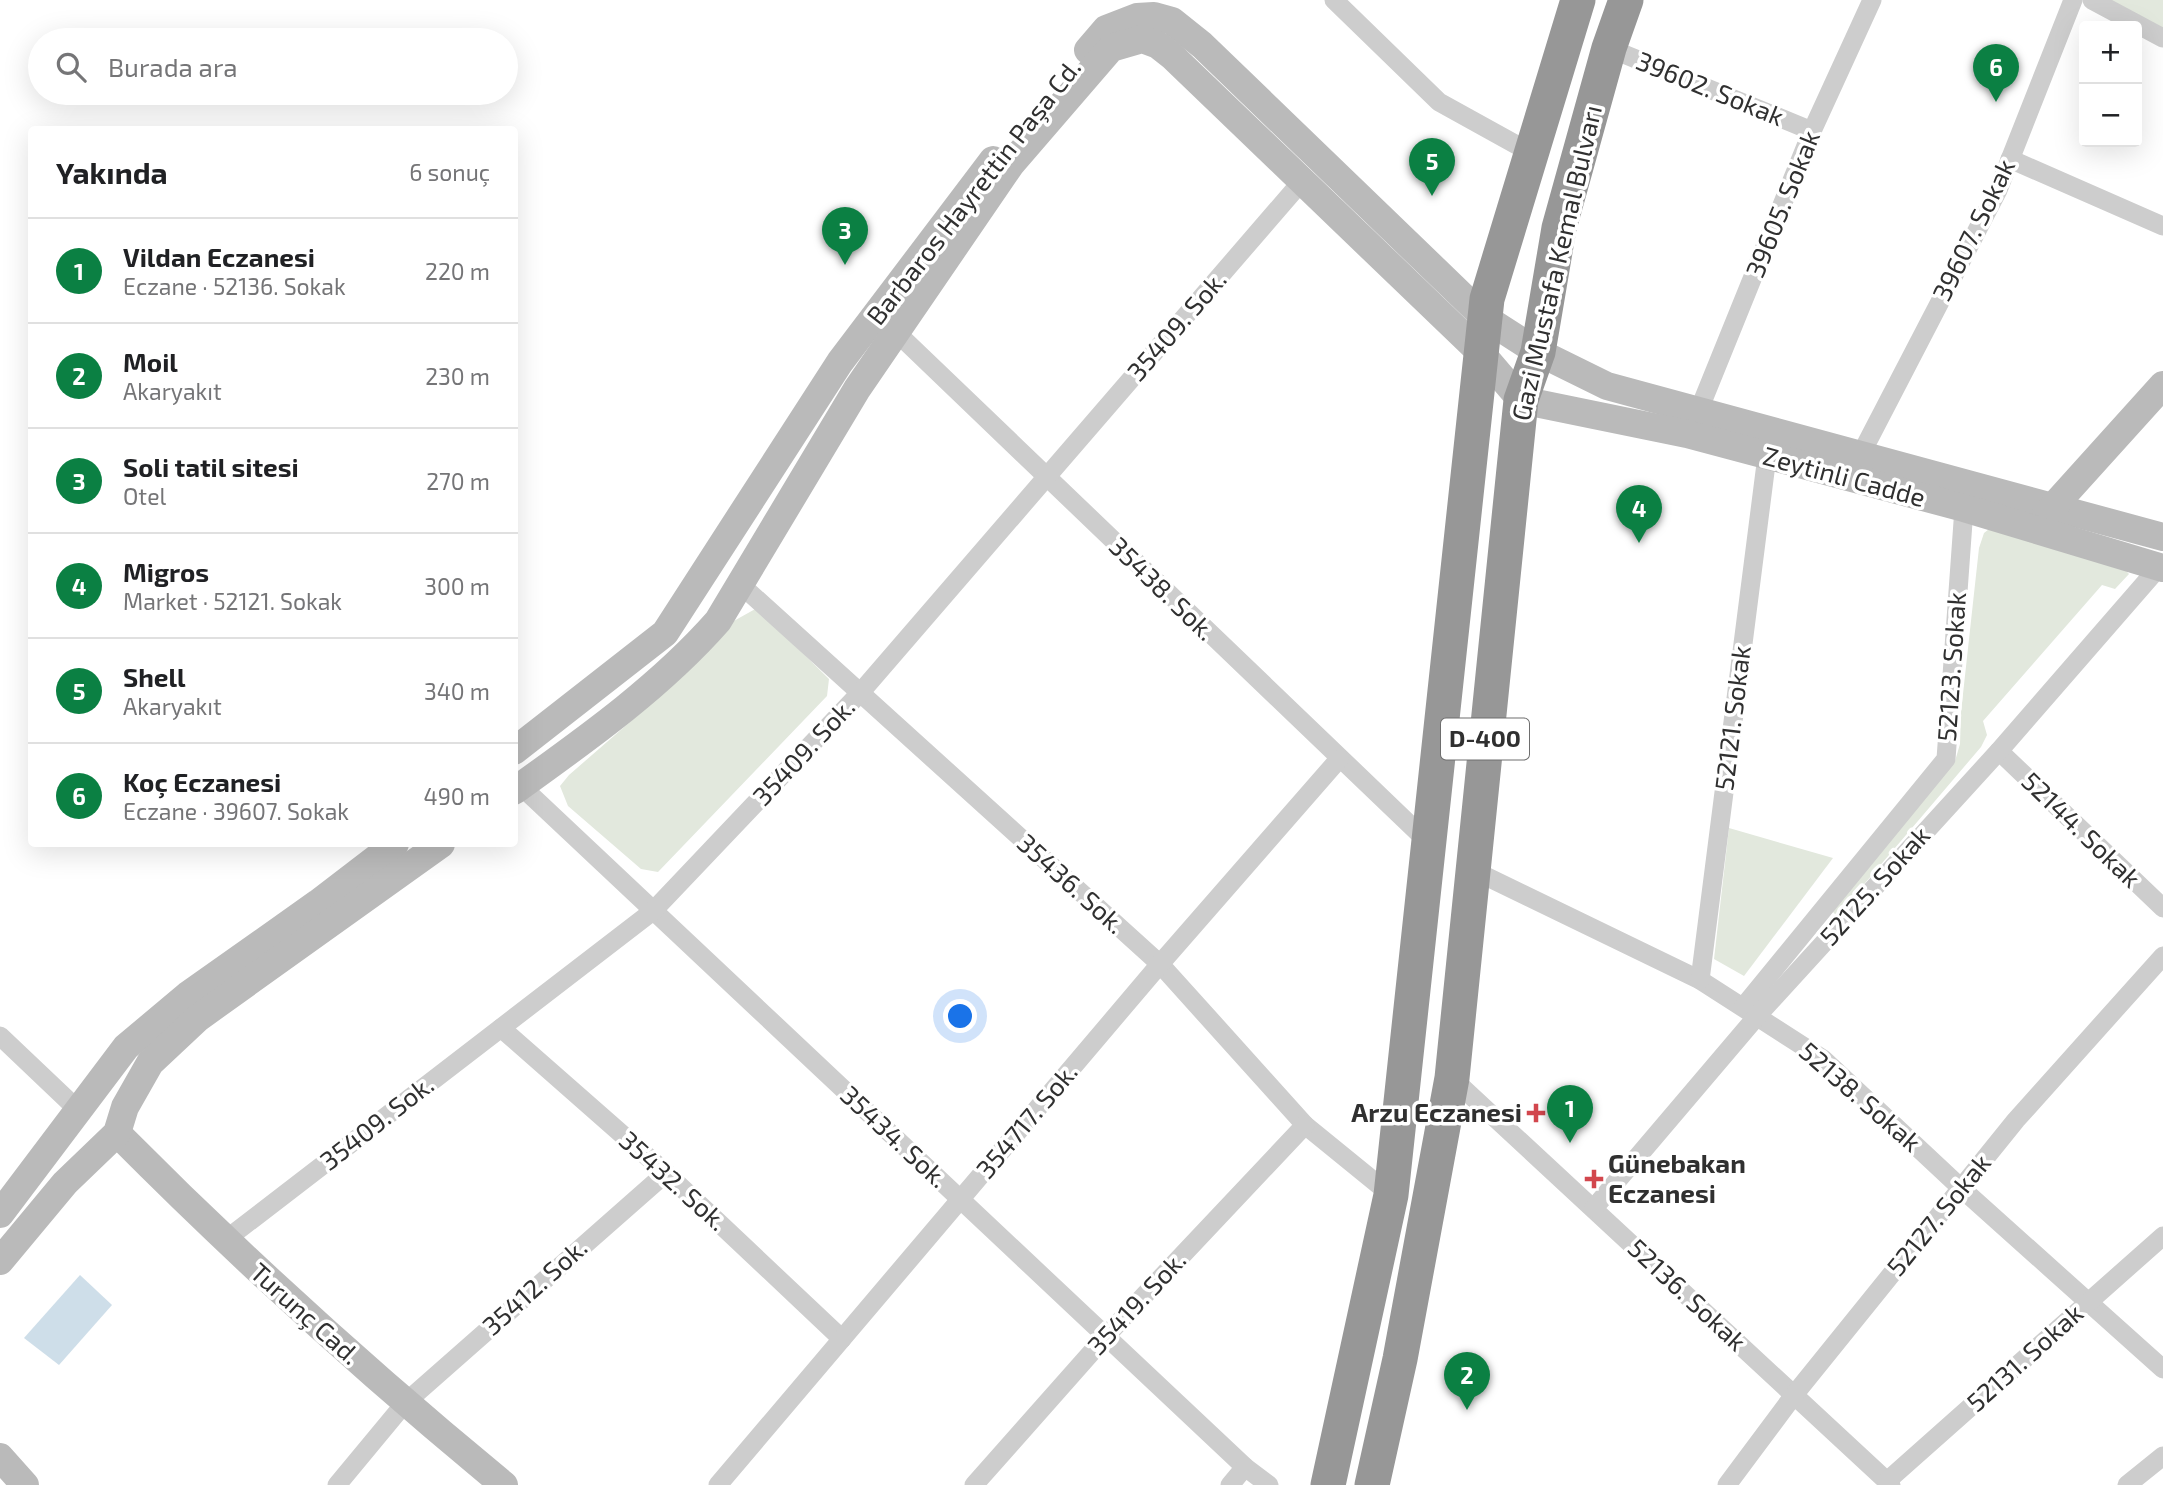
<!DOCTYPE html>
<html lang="tr">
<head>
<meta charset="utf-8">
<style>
  body { margin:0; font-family:"Exo 2",sans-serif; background:#f6f6f6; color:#202124 }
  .controls { position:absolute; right:21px; top:21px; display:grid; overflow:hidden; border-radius:7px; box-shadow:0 7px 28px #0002 }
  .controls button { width:63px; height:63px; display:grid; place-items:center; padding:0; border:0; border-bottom:2px solid #e0e0e0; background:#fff; color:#202124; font:35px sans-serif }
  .you { position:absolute; left:961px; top:1017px; width:24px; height:24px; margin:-18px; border:5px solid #fff; border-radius:50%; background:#1a73e8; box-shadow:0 0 0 10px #1a73e833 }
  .badge { display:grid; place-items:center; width:46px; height:46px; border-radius:50%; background:#0b8043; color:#fff; font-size:23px; font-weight:700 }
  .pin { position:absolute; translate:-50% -58px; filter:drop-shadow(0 2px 4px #0008) }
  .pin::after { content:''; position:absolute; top:37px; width:24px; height:21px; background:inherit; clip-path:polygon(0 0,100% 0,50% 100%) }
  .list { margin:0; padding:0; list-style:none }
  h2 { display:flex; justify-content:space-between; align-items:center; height:91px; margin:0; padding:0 28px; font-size:30px }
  h2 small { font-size:23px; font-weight:400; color:#757577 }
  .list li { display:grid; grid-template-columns:46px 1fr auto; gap:21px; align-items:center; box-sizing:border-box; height:105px; padding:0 28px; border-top:2px solid #e0e0e0 }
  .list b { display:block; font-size:26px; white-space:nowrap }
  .list p { margin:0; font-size:23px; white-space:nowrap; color:#757577 }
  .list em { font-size:23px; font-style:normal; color:#757577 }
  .icon { flex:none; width:38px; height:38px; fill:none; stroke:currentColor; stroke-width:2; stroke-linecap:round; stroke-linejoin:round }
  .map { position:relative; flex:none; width:2163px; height:1485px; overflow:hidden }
  .search { position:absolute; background:#fff; box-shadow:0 7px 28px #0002; left:28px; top:28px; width:490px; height:77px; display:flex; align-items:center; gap:18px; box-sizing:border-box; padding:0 24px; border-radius:38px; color:#757577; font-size:26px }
  .panel { position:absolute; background:#fff; box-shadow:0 7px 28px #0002; left:28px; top:126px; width:490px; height:721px; border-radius:7px }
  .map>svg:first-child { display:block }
</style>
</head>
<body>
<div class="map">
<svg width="2163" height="1485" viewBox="0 0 2163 1485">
  <rect width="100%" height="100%" fill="#fff"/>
  <g fill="#e2e8dd">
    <path d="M2100,0H2163V34Z"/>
    <path d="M1993,526L2119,563L2129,574L2115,589L2102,585L1983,721L1987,735L1981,747L1837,916L1831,910L1955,761L1960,744L1961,712L1979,548L1984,533Z"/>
    <path d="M757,608L829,679L827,696L658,872L641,869L568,806L560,786L569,775L684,675L732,622Z"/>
    <path d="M1729,828L1833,858L1744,976L1714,959Z"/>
  </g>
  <path fill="#cedee9" d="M80,1275L112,1305L59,1365L24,1338Z"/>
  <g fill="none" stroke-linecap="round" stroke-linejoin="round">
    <g stroke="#cdcdcd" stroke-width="19">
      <path d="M1334,0L1439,102L1531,153"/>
      <path d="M2092,0L2163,38"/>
      <path d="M1609,48L1812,131"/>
      <path d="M2010,159L2163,226"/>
      <path d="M896,332L1430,844"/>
      <path d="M1699,410L1812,131L1872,0"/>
      <path d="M1861,454L1998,190L2073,0"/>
      <path d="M740,584L1160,964L1305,1125L1391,1195"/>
      <path d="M1999,751L2163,908"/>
      <path d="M521,786L1245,1467L1269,1485"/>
      <path d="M1475,871L1700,980L1823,1059L1961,1188L2163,1369"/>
      <path d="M1700,980L1767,456"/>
      <path d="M1744,1006L1946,759L1964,508"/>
      <path d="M501,1028L666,1173L842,1339"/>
      <path d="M0,1036L78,1110"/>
      <path d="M1452,1078L1891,1485"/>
      <path d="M1594,1208L1758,1015L1999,751L2159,567"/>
      <path d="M224,1241L653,911L860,693L1303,180"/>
      <path d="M1887,1481L2163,1236"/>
      <path d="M337,1485L405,1403L666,1173"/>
      <path d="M718,1485L1160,964L1339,759"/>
      <path d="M974,1485L1106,1336L1305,1125"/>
      <path d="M1230,1485L1245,1467"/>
      <path d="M1727,1485L1794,1395L2016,1120L2163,956"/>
      <path d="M2127,1485L2163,1456"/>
    </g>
    <g stroke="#bababa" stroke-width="28">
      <path d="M1088,50L1106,29L1137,17L1154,16L1172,21L1202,45L1485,318L1538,352L1607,386L2163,537"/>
      <path d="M2043,518L2163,385"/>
      <path d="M514,751L665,633L840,362L993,160"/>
      <path d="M514,791C585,740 660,687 718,621L857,389L1011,164L1111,48L1142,39L1158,45L1172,56L1481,353L1521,400L1687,434L1964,508L2163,568"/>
      <path d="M117,1133C240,1257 369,1374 504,1485"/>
      <path d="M0,1214L126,1047L188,995L318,903L395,844"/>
      <path d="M0,1261L65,1183L117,1133L125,1107L150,1063L198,1018L441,844"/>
      <path d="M0,1457L25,1485"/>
    </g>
    <g stroke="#979797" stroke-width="35">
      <path d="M1328,1485L1391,1195L1487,299L1578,0"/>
      <path d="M1372,1485L1400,1359L1452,1078L1521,400L1538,352L1559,228L1609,48L1626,0"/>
    </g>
  </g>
  <g fill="#d2464d" stroke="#fff" stroke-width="2.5">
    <path d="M1532.5 1102.5h7v7h7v7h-7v7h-7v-7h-7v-7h7z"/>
    <path d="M1590.5 1168.5h7v7h7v7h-7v7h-7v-7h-7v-7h7z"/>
  </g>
  <g text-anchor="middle" stroke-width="7" stroke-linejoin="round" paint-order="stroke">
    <rect fill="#fff" stroke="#6e6e6e" stroke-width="2" x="1441" y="718.5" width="88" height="41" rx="5"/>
    <g font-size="24" font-weight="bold" fill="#303030">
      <text x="1485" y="747">D-400</text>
    </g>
    <g font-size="26" fill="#303030" stroke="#fff">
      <text transform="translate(1710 89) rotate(22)" y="9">39602. Sokak</text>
      <text transform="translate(974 192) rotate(-52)" y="9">Barbaros Hayrettin Paşa Cd.</text>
      <text transform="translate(1783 204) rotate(-68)" y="9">39605. Sokak</text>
      <text transform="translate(1974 230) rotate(-64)" y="9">39607. Sokak</text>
      <text transform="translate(1557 263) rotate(-77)" y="9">Gazi Mustafa Kemal Bulvarı</text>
      <text transform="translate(1177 326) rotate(-49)" y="9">35409. Sok.</text>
      <text transform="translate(1844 477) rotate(15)" y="9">Zeytinli Cadde</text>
      <text transform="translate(1162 589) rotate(44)" y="9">35438. Sok.</text>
      <text transform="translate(1952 667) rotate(-86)" y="9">52123. Sokak</text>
      <text transform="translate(1733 718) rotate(-83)" y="9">52121. Sokak</text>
      <text transform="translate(804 752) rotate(-47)" y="9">35409. Sok.</text>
      <text transform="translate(2081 830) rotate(44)" y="9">52144. Sokak</text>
      <text transform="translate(1071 884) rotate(42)" y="9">35436. Sok.</text>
      <text transform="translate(1875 886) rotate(-48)" y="9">52125. Sokak</text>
      <text transform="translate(1860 1097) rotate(41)" y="9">52138. Sokak</text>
      <text transform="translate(1027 1121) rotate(-50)" y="9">354717. Sok.</text>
      <text transform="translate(377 1123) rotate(-38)" y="9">35409. Sok.</text>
      <text transform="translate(894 1137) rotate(43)" y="9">35434. Sok.</text>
      <text transform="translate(673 1181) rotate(42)" y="9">35432. Sok.</text>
      <text transform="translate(1939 1215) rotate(-51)" y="9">52127. Sokak</text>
      <text transform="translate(535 1287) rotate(-42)" y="9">35412. Sok.</text>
      <text transform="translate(1687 1295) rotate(43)" y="9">52136. Sokak</text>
      <text transform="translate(1137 1303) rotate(-47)" y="9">35419. Sok.</text>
      <text transform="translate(305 1314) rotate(42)" y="9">Turunç Cad.</text>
      <text transform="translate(2025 1358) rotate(-42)" y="9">52131. Sokak</text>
    </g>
    <g font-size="26" font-weight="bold" fill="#303030" stroke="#fff" text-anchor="end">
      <text x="1522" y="1122">Arzu Eczanesi</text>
      <text x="1608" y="1173" text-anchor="start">Günebakan<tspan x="1608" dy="30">Eczanesi</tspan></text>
    </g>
  </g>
</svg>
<div class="controls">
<button>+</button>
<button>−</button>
</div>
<div class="you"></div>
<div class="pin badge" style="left:1570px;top:1143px">1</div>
<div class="pin badge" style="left:1467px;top:1410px">2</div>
<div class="pin badge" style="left:845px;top:265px">3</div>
<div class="pin badge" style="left:1639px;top:543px">4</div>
<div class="pin badge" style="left:1432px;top:196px">5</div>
<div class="pin badge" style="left:1996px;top:102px">6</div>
<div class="search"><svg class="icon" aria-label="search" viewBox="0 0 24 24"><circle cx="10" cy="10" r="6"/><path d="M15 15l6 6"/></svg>Burada ara</div>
<section class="panel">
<h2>Yakında<small>6 sonuç</small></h2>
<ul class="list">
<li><span class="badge">1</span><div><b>Vildan Eczanesi</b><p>Eczane · 52136. Sokak</p></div><em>220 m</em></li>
<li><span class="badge">2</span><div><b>Moil</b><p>Akaryakıt</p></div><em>230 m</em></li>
<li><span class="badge">3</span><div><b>Soli tatil sitesi</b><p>Otel</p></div><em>270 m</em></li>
<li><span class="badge">4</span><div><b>Migros</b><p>Market · 52121. Sokak</p></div><em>300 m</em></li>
<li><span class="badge">5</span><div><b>Shell</b><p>Akaryakıt</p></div><em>340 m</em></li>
<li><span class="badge">6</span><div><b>Koç Eczanesi</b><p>Eczane · 39607. Sokak</p></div><em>490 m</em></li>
</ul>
</section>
</div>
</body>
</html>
